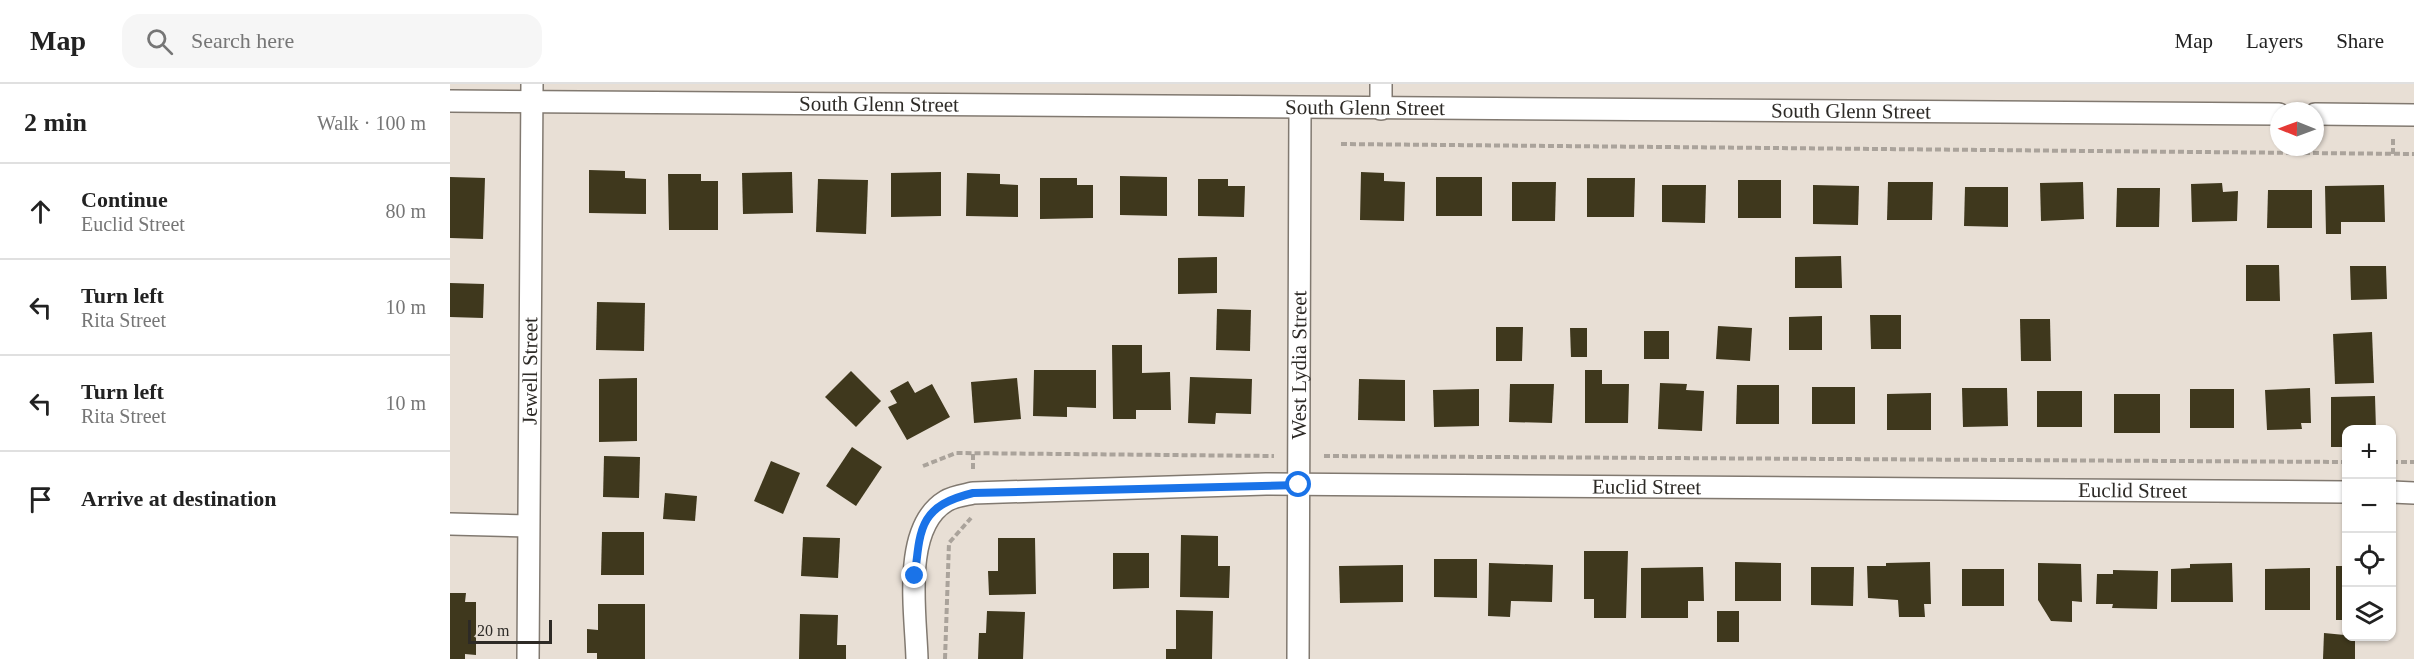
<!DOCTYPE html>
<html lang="en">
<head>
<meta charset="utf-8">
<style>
  body { margin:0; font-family:"Times New Roman",serif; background:#f6f6f6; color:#222 }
  .controls { position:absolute; right:18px; bottom:18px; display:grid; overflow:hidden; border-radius:12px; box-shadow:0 2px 4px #0004 }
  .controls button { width:54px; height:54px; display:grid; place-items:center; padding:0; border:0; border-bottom:2px solid #e0e0e0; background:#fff; color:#222; font:30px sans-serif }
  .compass { position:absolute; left:1820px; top:18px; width:54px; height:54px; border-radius:50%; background:#fff; box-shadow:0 2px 4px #0004; rotate:271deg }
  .scale { position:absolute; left:18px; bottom:15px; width:84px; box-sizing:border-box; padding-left:6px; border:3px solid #2d2a26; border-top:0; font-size:16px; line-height:21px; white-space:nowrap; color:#2d2a26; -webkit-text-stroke:4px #e8dfd5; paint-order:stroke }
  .stop { position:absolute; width:18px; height:18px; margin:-14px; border:4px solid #1a73e8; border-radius:50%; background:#fff }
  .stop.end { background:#1a73e8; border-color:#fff; box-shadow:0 2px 6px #0008 }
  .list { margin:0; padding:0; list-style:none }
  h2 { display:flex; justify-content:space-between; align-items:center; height:78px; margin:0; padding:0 24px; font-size:26px }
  h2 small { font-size:20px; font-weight:400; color:#767676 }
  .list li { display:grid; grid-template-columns:39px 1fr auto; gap:18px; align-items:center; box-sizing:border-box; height:96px; padding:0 24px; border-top:2px solid #e0e0e0 }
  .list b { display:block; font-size:22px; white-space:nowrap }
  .list p { margin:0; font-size:20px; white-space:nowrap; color:#767676 }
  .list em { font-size:20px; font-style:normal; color:#767676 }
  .icon { flex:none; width:33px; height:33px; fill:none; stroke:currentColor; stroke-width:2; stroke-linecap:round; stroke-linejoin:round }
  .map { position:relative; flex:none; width:1964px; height:575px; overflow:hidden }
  header { display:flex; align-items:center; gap:36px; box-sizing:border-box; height:84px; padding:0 30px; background:#fff; border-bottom:2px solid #e0e0e0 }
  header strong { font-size:28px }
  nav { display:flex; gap:33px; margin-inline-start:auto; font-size:21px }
  .search { width:420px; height:54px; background:#f6f6f6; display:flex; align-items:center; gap:15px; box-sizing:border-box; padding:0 21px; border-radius:18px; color:#767676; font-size:22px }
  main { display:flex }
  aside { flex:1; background:#fff }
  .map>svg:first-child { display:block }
</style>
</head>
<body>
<header>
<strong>Map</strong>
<div class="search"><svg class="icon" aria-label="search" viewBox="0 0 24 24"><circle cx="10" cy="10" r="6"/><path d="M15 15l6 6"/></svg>Search here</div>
<nav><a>Map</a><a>Layers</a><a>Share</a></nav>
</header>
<main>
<aside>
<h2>2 min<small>Walk · 100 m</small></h2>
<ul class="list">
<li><svg class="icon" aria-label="ahead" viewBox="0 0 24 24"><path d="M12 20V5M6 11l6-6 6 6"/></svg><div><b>Continue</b><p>Euclid Street</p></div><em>80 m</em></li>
<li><svg class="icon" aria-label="left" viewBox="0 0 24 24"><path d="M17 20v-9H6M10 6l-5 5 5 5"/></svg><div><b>Turn left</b><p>Rita Street</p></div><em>10 m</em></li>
<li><svg class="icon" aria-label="left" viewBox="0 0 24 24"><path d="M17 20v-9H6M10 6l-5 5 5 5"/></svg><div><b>Turn left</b><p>Rita Street</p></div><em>10 m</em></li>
<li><svg class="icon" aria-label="arrive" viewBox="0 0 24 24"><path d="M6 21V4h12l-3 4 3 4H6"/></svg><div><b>Arrive at destination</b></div></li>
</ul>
</aside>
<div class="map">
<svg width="1964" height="575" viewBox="0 0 1964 575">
  <rect width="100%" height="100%" fill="#e8dfd5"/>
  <g fill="#3f381d">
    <path d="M139,86L175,87V94L196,95V130L139,129Z"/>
    <path d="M342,88L343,129L293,130L292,89Z"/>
    <path d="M491,88V132L441,133V89Z"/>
    <path d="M911,88L934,89V97L955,98L954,137L910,136Z"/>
    <path d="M517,89L550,90V100L568,101V133L516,132Z"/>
    <path d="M218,90H251V97H268V146H219Z"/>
    <path d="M670,92L717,93V132L670,131Z"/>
    <path d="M0,93L35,94L33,155L0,154Z"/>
    <rect x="986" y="93" width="46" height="39"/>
    <path d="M590,94H627V101H643V134L590,135Z"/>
    <path d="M1137,94H1185L1184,133H1137Z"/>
    <path d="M368,95L418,96L416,150L366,148Z"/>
    <path d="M748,95H778V102H795L794,133L748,132Z"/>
    <rect x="1288" y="96" width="43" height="38"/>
    <path d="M1062,98H1106L1105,137H1062Z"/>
    <path d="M1438,98H1483L1482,136H1437Z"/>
    <path d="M1633,98L1634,135L1591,137L1590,99Z"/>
    <path d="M1772,99L1773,108L1788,107L1787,137L1742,138L1741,100Z"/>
    <path d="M1212,101H1256L1255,139L1212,138Z"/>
    <path d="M1363,101L1409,102L1408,141L1363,140Z"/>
    <path d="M1934,101L1935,138H1891V150H1876L1875,102Z"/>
    <path d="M1515,103H1558V143L1514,142Z"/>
    <path d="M1667,104H1710L1709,143H1666Z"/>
    <path d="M1818,106H1862V144H1817Z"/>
    <path d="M1391,172L1392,204H1345V173Z"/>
    <path d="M767,173V209L728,210V174Z"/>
    <path d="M1796,181H1829L1830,217H1796Z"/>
    <path d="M1900,182H1936L1937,215L1901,216Z"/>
    <path d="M0,199L34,200L33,234L0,233Z"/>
    <path d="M147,218L195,219L194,267L146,266Z"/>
    <path d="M767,225L801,226L800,267L766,266Z"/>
    <path d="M1420,231H1451V265H1421Z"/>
    <path d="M1372,232V266H1339V233Z"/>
    <path d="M1570,235H1600L1601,277H1571Z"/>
    <path d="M1268,242L1302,244L1300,277L1266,275Z"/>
    <path d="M1046,243H1073L1072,277H1046Z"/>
    <path d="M1120,244H1137V273H1121Z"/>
    <rect x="1194" y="247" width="25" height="28"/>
    <path d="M1922,248L1924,299L1885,300L1883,250Z"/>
    <path d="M662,261H692V289L720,288L721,326H686V335H663Z"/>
    <path d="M584,286H646V324L617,323V333L583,332Z"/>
    <path d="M1135,286H1152V300H1179L1178,339H1135Z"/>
    <path d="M401,287L431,317L406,343L375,313Z"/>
    <path d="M740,293L802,295L801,330L766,329L765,340L738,339Z"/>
    <path d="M187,294V357L149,358V295Z"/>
    <path d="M567,294L571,335L524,339L521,298Z"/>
    <path d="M909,295L955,296V337L908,336Z"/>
    <path d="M458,297L465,309L482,300L500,333L457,356L438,323L447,319L440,307Z"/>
    <path d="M1210,299L1237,300L1236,306L1254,307L1252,347L1208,345Z"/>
    <path d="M1060,300H1104L1102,339L1059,338Z"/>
    <path d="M1287,301H1329V340H1286Z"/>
    <rect x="1362" y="303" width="43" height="37"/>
    <path d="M1512,304H1557L1558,342L1513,343Z"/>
    <path d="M1860,304L1861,339H1851L1852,345L1817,346L1815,306Z"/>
    <path d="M1029,305V342L984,343L983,306Z"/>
    <rect x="1740" y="305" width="44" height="39"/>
    <rect x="1587" y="307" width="45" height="36"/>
    <path d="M1481,309V346H1437V310Z"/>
    <rect x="1664" y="310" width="46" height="39"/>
    <path d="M1925,312L1926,346H1896V363H1881V313Z"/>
    <path d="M402,363L432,383L406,422L376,402Z"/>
    <path d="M154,372L190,373L189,414L153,413Z"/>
    <path d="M321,377L350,389L333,430L304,417Z"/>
    <path d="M215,409L247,412L245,437L213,435Z"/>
    <path d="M152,448H194V491H151Z"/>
    <path d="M731,451L768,452V482H780L779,514L730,513Z"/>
    <path d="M353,453L390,454L388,494L351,492Z"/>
    <path d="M548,454H585L586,510L539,511L538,487H548Z"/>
    <path d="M1134,467H1178L1176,534H1144V515H1134Z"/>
    <path d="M663,469H699V504L663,505Z"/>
    <path d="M984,475H1027V514L984,513Z"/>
    <path d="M1285,478L1331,479V517H1285Z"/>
    <path d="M1480,478L1481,520H1474L1475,533H1449L1448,516L1418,514L1417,482H1436V479Z"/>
    <path d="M1039,479L1103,481L1102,518L1061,517L1060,533L1038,532Z"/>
    <path d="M1588,479L1631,480L1632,518L1622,517V538L1601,537L1588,516Z"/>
    <path d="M1782,479L1783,518H1721V485L1740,484V480Z"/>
    <path d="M953,481V518L890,519L889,482Z"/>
    <rect x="1886" y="482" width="10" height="54"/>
    <path d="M1253,483L1254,517H1238V534H1191V484Z"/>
    <path d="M1361,483H1404L1403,522L1361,521Z"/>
    <path d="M1860,484V526H1815V485Z"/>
    <rect x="1512" y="485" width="42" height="37"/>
    <path d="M1663,486L1708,487L1707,525L1662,524L1663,520H1646L1647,490H1663Z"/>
    <path d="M0,509H16L15,518H26V571L15,570V575H0Z"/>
    <path d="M148,520H195V575H147V569H137V545L148,546Z"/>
    <path d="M726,526L763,527L762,575H716V565H726Z"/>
    <path d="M537,527L575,528L573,575H528L529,549H536Z"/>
    <rect x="1267" y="527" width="22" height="31"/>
    <path d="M350,530L388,531L387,561H396V575H349Z"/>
    <path d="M1874,549L1905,552V575H1873Z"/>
  </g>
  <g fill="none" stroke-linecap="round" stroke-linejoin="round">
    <defs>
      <g id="minor">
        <path id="s1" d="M0,17L1829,30"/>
        <path d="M931,25V0"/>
        <path d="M1865,30L1964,31"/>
        <path d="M1942,408L1964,409"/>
        <path d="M0,440L78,442"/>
        <path id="s2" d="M78,575L82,0"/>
        <path id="s3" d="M467,575C466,530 451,444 496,417C504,412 515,411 523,409L816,400L1896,408"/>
        <path id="s4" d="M848,575L850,24"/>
      </g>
    </defs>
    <use href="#minor" stroke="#817970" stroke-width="24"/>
    <g stroke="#aaa39b" stroke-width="4" stroke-dasharray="6 3" stroke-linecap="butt">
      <path d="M891,60L1964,70"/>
      <path d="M1943,70V53"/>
      <path d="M523,370V386"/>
      <path d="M874,372L1896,378"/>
      <path d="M1942,378H1964"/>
      <path d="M473,382L506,369L824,372"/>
      <path d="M495,575L499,459L521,434"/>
    </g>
    <use href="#minor" stroke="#fff" stroke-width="21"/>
  </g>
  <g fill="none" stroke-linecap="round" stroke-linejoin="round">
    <path stroke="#1a73e8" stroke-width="8" d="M465,492C470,443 470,422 523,409L849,401"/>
  </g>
  <g text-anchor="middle" stroke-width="6" stroke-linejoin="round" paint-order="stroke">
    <g font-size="21" fill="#2d2a26" stroke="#e8dfd5">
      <text dy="7" stroke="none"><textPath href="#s1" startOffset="429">South Glenn Street</textPath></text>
      <text dy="7" stroke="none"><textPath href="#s1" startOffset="915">South Glenn Street</textPath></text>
      <text dy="7" stroke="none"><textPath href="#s1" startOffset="1401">South Glenn Street</textPath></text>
      <text dy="7" stroke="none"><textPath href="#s4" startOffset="294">West Lydia Street</textPath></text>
      <text dy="7" stroke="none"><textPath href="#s2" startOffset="288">Jewell Street</textPath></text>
      <text dy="7" stroke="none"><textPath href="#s3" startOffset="870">Euclid Street</textPath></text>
      <text dy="7" stroke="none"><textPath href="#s3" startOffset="1356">Euclid Street</textPath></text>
    </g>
  </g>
</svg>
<div class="controls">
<button>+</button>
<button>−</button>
<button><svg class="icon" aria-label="locate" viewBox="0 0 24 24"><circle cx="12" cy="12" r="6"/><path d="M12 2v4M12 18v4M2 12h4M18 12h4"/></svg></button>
<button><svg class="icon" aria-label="layers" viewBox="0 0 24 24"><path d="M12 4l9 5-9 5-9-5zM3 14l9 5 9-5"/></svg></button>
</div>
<svg class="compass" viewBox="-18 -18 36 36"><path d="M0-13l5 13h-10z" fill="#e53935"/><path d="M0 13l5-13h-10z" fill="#767676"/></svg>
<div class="scale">20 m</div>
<div class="stop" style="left:849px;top:401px"></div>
<div class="stop end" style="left:465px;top:492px"></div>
</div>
</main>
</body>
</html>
